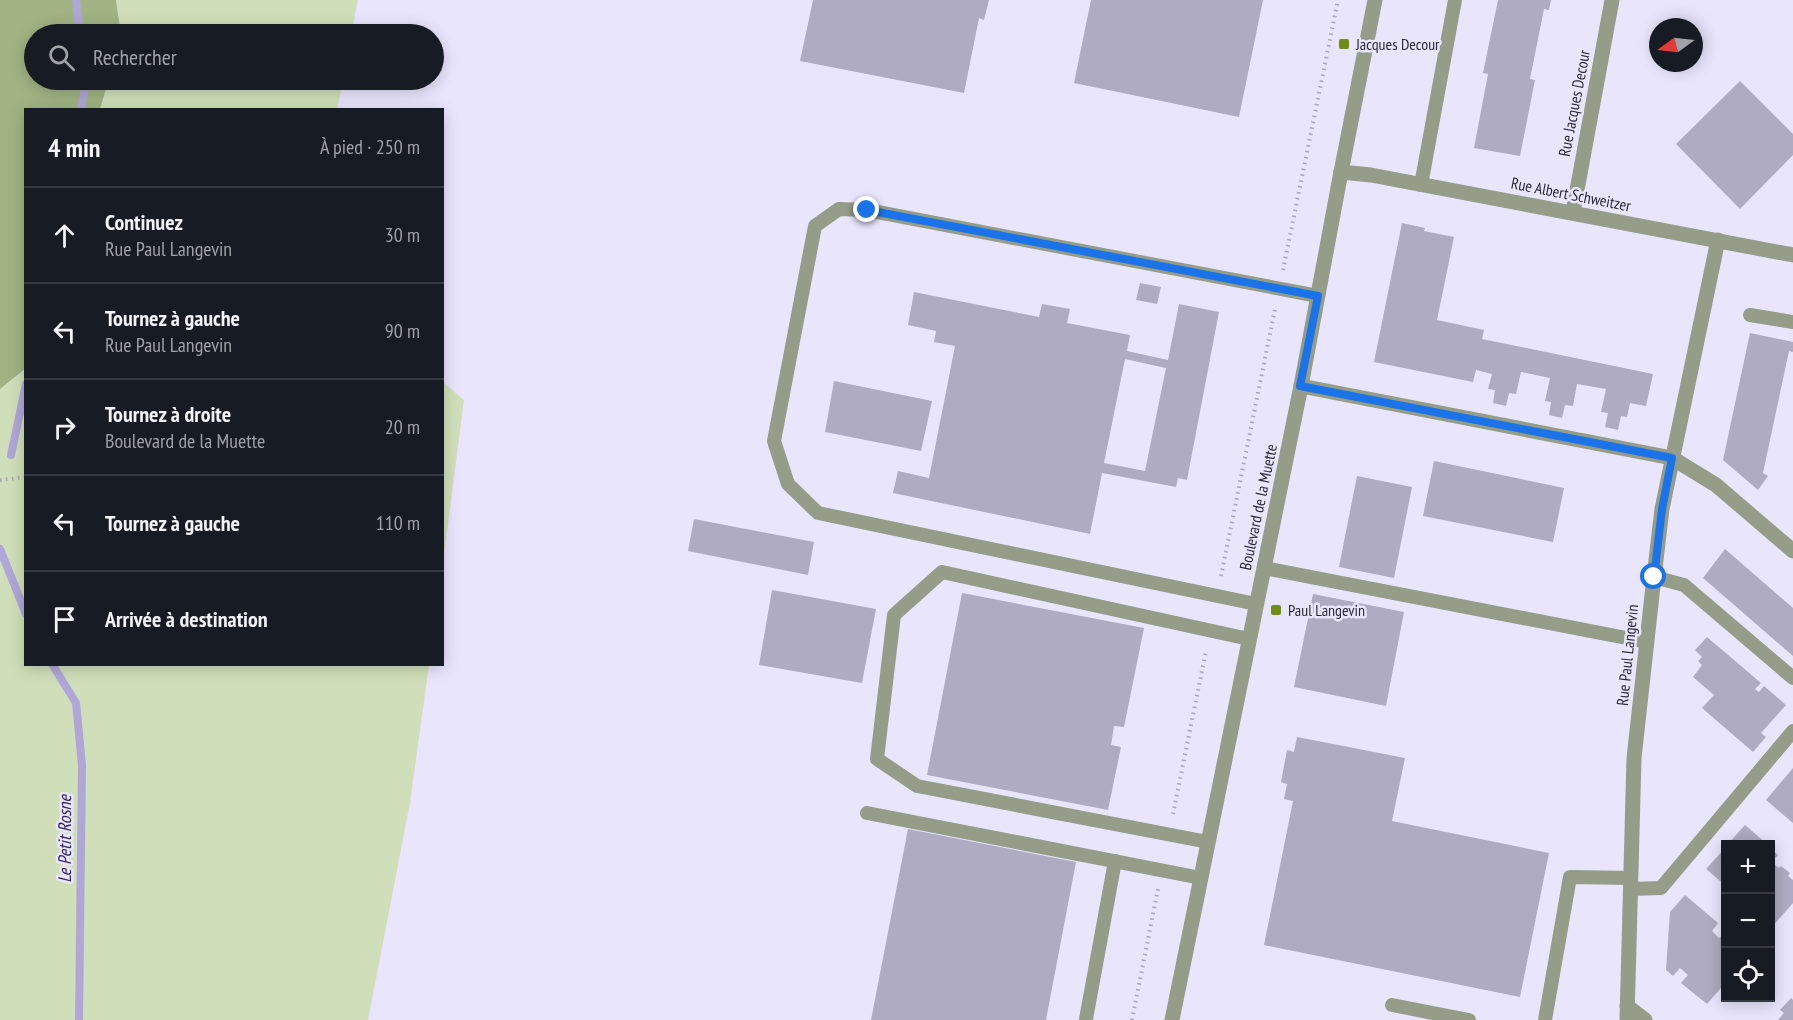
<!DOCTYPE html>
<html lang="fr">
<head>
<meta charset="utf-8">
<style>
  body { margin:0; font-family:"PT Sans Narrow",sans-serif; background:#20242c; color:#f1f3f6 }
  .controls { position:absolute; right:18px; bottom:18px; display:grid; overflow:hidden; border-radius:0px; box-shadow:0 3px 15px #0003 }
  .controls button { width:54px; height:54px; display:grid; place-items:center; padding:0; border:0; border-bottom:2px solid #363941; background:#171b24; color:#f1f3f6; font:30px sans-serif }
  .compass { position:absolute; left:1649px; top:18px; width:54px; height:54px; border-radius:50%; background:#171b24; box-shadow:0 3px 15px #0003; rotate:255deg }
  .stop { position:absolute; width:18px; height:18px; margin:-14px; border:4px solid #1a73e8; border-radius:50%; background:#fff }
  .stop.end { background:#1a73e8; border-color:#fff; box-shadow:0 2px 6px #0008 }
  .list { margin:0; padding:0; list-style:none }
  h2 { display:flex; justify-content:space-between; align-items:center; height:78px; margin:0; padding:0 24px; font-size:26px }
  h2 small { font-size:20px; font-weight:400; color:#9ea1a6 }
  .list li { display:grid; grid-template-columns:39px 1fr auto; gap:18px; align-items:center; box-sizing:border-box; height:96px; padding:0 24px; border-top:2px solid #363941 }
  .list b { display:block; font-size:22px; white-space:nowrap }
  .list p { margin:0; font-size:20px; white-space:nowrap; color:#9ea1a6 }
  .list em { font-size:20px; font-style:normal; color:#9ea1a6 }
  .icon { flex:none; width:33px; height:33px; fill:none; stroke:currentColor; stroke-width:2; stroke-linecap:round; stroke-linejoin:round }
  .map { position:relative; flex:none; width:1793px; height:1020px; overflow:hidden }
  .search { position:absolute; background:#171b24; box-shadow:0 3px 15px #0003; left:24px; top:24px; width:420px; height:66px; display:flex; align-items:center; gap:15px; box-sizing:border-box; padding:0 21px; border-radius:33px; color:#9ea1a6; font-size:22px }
  .panel { position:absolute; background:#171b24; box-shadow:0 3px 15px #0003; left:24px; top:108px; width:420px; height:558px; border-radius:0px }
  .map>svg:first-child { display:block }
</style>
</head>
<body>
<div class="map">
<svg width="1793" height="1020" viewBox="0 0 1793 1020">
  <rect width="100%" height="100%" fill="#e9e5fd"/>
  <g fill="#d0dfb9">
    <path d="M116,0H358L351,34H121Z"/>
    <path d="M109,80H343L337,109L100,110Z"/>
    <path d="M25,369L26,664L429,665L410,803L368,1020H0V389Z"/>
    <path d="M443,382L464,400L443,562Z"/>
  </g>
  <path fill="#a1b383" d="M0,0H116L121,34H34V80H109L100,109L26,110L25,369L0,389Z"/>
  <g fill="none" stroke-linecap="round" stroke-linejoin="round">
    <g stroke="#afa7d7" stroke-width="8">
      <path d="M76,0L80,34"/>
      <path d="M81,110L85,87L84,80"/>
      <path d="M11,455L26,384"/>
      <path d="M0,549L26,614"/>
      <path d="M52,664L76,703L82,765L79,1020"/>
    </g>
  </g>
  <g fill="#aeabc2" fill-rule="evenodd">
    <path d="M813,0H989L984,20L979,18L964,93L800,61Z"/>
    <path d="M1091,0H1263L1239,117L1074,83Z"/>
    <path d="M1498,0H1551L1549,10L1544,9L1530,79L1535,80L1520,156L1474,148L1488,74L1483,73Z"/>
    <path d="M1740,81L1793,134V155L1740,209L1676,144Z"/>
    <path d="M1402,223L1425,228L1424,231L1454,237L1437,320L1484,330L1482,339L1653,374L1646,406L1630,403L1627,417L1621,416L1618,430L1605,427L1608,413L1601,412L1606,389L1577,384L1573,406L1565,405L1562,418L1549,415L1551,402L1545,401L1550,378L1521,372L1516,394L1509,393L1506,406L1493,403L1495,390L1488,389L1492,374L1476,370L1473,382L1374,362Z"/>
    <path d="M1140,283L1161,287L1157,304L1136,300Z"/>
    <path d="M914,292L1039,317L1042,304L1070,309L1067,323L1130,335L1127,351L1168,360L1179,304L1219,312L1187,480L1178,478L1176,487L1102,473L1090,534L893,493L898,471L929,478L955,346L934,342L936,331L908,325ZM1125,359L1166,368L1145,471L1104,463Z"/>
    <path d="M1750,333L1793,342V352L1789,351L1763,473L1768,476L1758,490L1723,460Z"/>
    <path d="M834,381L932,401L921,451L825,432Z"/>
    <path d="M1434,461L1564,488L1553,542L1423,516Z"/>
    <path d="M1357,476L1412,487L1394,578L1339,567Z"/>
    <path d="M694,519L814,542L808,575L688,551Z"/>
    <path d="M1725,549L1793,608V656L1703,578Z"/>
    <path d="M772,590L876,609L862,683L759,665Z"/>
    <path d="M962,593L1144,628L1124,727L1114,726L1111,745L1121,747L1108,810L927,775Z"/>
    <path d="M1313,594L1404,612L1386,706L1294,687Z"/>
    <path d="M1707,637L1761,683L1755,689L1759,692L1764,686L1786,705L1761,733L1766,737L1753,752L1702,708L1714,695L1693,677L1702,665L1698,661L1702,657L1695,650Z"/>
    <path d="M1297,737L1405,758L1392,821L1549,853L1520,997L1264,945L1293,801L1284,799L1287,784L1281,782L1287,750L1294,752Z"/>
    <path d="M1793,768V823L1766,800Z"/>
    <path d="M1745,825L1767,844H1728Z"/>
    <path d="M908,829L1076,862L1046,1020H871Z"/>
    <path d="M1726,847V886L1706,869Z"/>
    <path d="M1770,848L1778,855L1771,862L1779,868L1781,866L1790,873L1788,876L1793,880V903L1770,929Z"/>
    <path d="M1685,895L1718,923L1712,931L1719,938L1722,935L1726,939V982L1707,1004L1681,983L1688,975L1680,968L1673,976L1666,970L1670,912Z"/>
    <path d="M1791,998L1793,1000V1020H1778L1784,1013L1780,1010Z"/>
  </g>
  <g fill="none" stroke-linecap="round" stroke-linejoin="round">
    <g stroke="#a8a5b8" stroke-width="4" stroke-dasharray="1.5 4.5" stroke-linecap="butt">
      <path d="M1283,270L1338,0"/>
      <path d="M0,480L26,477"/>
      <path d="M1221,576L1275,309"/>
      <path d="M1173,814L1206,651"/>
      <path d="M1132,1020L1158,889"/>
    </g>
    <g stroke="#959d88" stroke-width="14">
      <path d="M1421,185L1455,0"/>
      <path d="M1750,315L1793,322"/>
      <path d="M1264,568L1647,642"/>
      <path d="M1654,577L1684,585L1793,678"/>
      <path d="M1256,604L818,513L788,484L774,441L815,226L839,209L867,210L1318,296"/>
      <path d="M867,813L1201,878"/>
      <path d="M1208,842L917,786L877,759L894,615L942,572L1249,639"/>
      <path d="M1630,889L1661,888L1793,731"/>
      <path d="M1392,1005L1469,1020"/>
      <path d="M1086,1019L1115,861"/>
      <path d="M1545,1020L1570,877L1631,878"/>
    </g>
    <g stroke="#959d88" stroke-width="15">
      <path d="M1573,212L1612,0"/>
      <path d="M1301,386L1672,458L1716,485L1793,551"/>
      <path d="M1627,1006L1645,1020"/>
      <path d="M1172,1020L1301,386L1341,172"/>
      <path d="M1627,1020L1634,758L1654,577L1662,509L1718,240"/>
    </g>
    <path stroke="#959d88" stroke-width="15" d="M1375,0L1341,172L1371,175L1793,255"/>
  </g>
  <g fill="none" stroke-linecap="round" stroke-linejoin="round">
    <path stroke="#1a73e8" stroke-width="8" d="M867,210L1318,296L1300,386L1672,458L1662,509L1654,577"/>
  </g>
  <g fill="#6c8e15" stroke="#e9e5fd" stroke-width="2">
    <rect x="1338" y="38" width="12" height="12" rx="3"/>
    <rect x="1270" y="604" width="12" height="12" rx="3"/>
  </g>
  <g text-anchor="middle" stroke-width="5" stroke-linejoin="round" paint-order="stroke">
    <g font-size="16" fill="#2c2a34" stroke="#e9e5fd" text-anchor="start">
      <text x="1356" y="50">Jacques Decour</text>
      <text x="1288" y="616">Paul Langevin</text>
    </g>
    <g font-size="16" fill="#2c2a34" stroke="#e9e5fd">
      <text transform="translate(1574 103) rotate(-79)" y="6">Rue Jacques Decour</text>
      <text transform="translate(1571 194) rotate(11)" y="6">Rue Albert Schweitzer</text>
      <text transform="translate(1258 507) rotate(-78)" y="6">Boulevard de la Muette</text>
      <text transform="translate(1627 655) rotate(-84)" y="6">Rue Paul Langevin</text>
    </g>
    <g font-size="18" font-style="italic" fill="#362660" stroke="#e9e5fd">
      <text transform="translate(65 839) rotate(-90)" y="6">Le Petit Rosne</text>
    </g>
  </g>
</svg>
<div class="controls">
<button>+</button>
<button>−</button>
<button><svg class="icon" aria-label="locate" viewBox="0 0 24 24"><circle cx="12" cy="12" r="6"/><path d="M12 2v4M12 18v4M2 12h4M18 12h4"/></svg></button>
</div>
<svg class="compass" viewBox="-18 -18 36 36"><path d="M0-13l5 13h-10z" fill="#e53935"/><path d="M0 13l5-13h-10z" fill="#9ea1a6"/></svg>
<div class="stop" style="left:1654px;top:577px"></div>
<div class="stop end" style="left:867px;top:210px"></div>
<div class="search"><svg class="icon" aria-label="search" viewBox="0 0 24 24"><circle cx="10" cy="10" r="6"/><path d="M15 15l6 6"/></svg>Rechercher</div>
<section class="panel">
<h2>4 min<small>À pied · 250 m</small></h2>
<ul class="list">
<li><svg class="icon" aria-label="ahead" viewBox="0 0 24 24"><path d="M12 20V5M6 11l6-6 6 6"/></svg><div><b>Continuez</b><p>Rue Paul Langevin</p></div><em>30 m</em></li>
<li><svg class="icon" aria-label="left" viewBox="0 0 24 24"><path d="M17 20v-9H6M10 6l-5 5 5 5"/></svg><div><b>Tournez à gauche</b><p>Rue Paul Langevin</p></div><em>90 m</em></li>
<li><svg class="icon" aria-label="right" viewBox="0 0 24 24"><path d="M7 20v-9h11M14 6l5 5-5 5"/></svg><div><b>Tournez à droite</b><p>Boulevard de la Muette</p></div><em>20 m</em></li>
<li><svg class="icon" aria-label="left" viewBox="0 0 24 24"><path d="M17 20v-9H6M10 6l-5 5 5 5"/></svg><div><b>Tournez à gauche</b></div><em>110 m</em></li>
<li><svg class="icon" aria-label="arrive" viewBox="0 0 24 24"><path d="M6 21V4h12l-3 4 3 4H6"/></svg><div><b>Arrivée à destination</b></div></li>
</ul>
</section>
</div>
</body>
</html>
